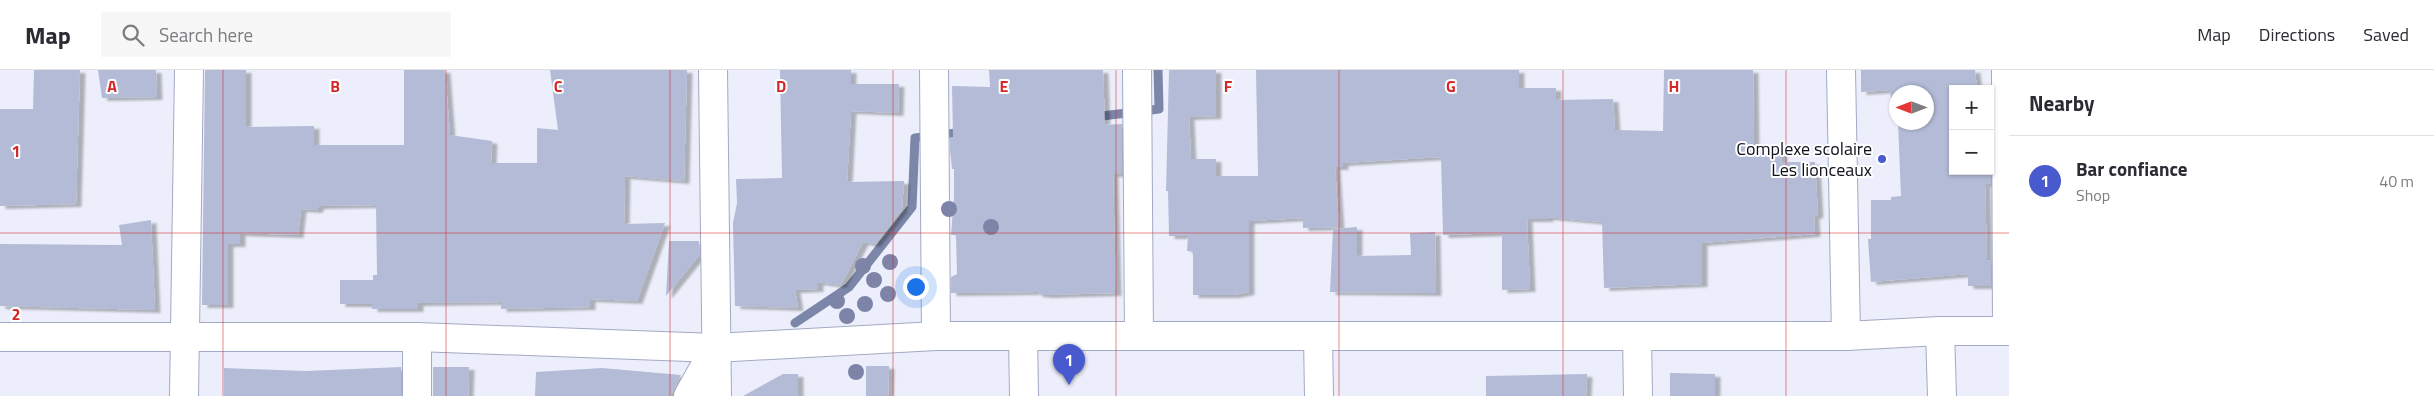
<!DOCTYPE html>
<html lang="en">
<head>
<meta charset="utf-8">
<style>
  body { margin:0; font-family:"Titillium Web",sans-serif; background:#f7f7f7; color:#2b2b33 }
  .controls { position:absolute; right:15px; top:15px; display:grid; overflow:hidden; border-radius:0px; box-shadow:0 1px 4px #0004 }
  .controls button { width:45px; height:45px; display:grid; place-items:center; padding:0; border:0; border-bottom:1px solid #e1e1e2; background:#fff; color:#2b2b33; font:25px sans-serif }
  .compass { position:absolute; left:1889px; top:15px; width:45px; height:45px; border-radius:50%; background:#fff; box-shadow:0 1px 4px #0004; rotate:270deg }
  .you { position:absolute; left:915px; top:216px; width:18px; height:18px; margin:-12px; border:4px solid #fff; border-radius:50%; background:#1a73e8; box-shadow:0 0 0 8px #1a73e833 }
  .badge { display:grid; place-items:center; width:32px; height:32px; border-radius:50%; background:#485ace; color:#fff; font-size:16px; font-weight:700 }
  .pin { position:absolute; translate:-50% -41px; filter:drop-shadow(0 1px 2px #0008) }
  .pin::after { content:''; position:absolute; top:26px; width:18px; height:15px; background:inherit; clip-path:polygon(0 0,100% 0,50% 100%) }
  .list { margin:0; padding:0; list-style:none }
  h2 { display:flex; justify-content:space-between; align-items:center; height:65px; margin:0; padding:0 20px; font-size:21px }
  h2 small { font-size:16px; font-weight:400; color:#7c7c81 }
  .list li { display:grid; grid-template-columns:32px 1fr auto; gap:15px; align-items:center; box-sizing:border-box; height:90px; padding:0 20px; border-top:1px solid #e1e1e2 }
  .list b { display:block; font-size:19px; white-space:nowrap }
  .list p { margin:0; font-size:16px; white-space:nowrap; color:#7c7c81 }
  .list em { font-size:16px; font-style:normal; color:#7c7c81 }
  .icon { flex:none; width:28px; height:28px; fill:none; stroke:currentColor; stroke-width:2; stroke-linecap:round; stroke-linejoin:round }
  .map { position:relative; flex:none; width:2009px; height:326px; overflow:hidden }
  header { display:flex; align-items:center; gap:30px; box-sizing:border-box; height:70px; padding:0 25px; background:#fff; border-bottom:1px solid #e1e1e2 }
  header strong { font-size:24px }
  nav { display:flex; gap:28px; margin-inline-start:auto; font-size:18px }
  .search { width:350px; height:45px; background:#f7f7f7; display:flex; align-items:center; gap:12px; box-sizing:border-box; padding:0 18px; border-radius:0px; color:#7c7c81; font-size:19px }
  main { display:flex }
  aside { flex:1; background:#fff }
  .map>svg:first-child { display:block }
</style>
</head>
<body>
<header>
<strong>Map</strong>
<div class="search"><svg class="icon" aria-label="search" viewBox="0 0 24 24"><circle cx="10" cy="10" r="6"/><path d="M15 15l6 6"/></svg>Search here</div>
<nav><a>Map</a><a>Directions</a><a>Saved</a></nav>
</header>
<main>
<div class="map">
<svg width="2009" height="326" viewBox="0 0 2009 326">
  <defs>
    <filter id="shadow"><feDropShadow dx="5.5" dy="3" stdDeviation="1" flood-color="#0004"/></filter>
  </defs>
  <rect width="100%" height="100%" fill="#eceffb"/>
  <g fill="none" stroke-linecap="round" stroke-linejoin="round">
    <g stroke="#7c86a8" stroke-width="9">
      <path d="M1094,47L1159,39L1158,0"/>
      <path d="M795,253L849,217L912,137L915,68L964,62"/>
    </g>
  </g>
  <g fill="#b3bbd6" filter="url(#shadow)">
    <path d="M34,0H80L76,134L0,136V39H33Z"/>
    <path d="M98,0H156L157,27L102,28Z"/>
    <path d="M205,0H246V57L314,56V75H404V0H445L450,65L492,71L491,93H537V58L558,60L550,0H687L684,111L625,106L624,154L665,153L637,231L590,229V237L501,239V232L418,233V239H372V234H340V210H373V205H377L376,135L319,136L317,140L301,139L298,165L240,163V174H228V235H202Z"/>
    <path d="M780,0H851V14H899L898,43L851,41L847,112L904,111L902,139L875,174L863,172L841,215L818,212V219L795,220L798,238L735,236L733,153L737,133L736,109L782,108Z"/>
    <path d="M989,0H1103L1105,55L1122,54V104H1113L1116,223L1047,225L1037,224V222L951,223V207L957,204L956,165H951L954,127V99H952L950,80V67H953L952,16L990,17Z"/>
    <path d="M1169,0H1216V46L1189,47L1191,89H1216V106H1258L1256,0H1519V18H1556V30L1613,29L1615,60L1663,61L1664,0H1753L1754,76L1781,75L1782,92H1815L1818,145L1814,146L1815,164L1702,173V214L1604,218L1602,152L1548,147V149H1527L1530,219L1502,220V163L1443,165L1441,87L1343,93V97H1335L1339,157L1303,158V148L1249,151V222L1234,225H1193V182L1187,181L1188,166H1169L1168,121H1166Z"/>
    <path d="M1861,0H1975L1977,19H1953V101H1990L1991,37V114H1985L1987,191L1991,190V216H1968V204L1871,212L1868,169H1871V130H1891V127L1901,126L1898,52H1926V22H1896V39H1892L1890,20L1861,22Z"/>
    <path d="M151,150L155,240L0,236V174L122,175L119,155Z"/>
    <path d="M1357,157V186L1411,185L1410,163L1435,162L1436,223L1330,222L1333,159Z"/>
    <path d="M669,171H699L700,184L666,226Z"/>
    <path d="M866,296H889L888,326H866Z"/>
    <path d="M401,297V326H224V298L306,301Z"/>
    <path d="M433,297H469L468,326H433Z"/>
    <path d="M602,298L681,305L670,326H535L536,302Z"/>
    <path d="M1670,303L1715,304V326H1670Z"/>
    <path d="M783,304H798V326H743Z"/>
    <path d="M1587,304L1586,326H1486V306Z"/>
  </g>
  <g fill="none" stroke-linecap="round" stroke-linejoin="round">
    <defs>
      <g id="minor">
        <path d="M713,0L717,326"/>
        <path d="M934,0L936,266"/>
        <path d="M1137,0L1139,266"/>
        <path d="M1841,0L1846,266"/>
        <path d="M2006,0L2007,261"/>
        <path d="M1940,261L1942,326"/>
        <path d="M1023,266L1024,326"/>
        <path d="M1318,266L1319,326"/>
        <path d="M1637,266L1638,326"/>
        <path d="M0,267H417L715,278L936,266H1846L1940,261H2009"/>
        <path d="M417,267V326"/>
        <path d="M184,326L189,0"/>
        <path d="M688,326L715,278"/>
      </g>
    </defs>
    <use href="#minor" stroke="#a2a9c4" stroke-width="30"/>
    <use href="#minor" stroke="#fff" stroke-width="28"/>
  </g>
  <g fill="#7d84a7">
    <circle cx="949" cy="139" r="8"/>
    <circle cx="991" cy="157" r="8"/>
    <circle cx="890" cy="192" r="8"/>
    <circle cx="863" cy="196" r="8"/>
    <circle cx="874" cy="210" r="8"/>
    <circle cx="888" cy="224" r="8"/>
    <circle cx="837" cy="231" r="8"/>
    <circle cx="865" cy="234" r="8"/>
    <circle cx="847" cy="246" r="8"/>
    <circle cx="856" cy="302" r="8"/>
  </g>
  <path fill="none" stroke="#d62828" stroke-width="1" stroke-opacity="0.55" d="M223,0V326M446,0V326M670,0V326M893,0V326M1116,0V326M1339,0V326M1563,0V326M1786,0V326M0,163H2009"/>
  <circle fill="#485ace" stroke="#fff" stroke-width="2" cx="1882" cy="89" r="5"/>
  <g text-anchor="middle" stroke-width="4" stroke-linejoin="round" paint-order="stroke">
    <g font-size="18" fill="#0f111a" stroke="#fff" text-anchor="end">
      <text x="1872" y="85">Complexe scolaire<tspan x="1872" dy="21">Les lionceaux</tspan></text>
    </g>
  </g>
  <g font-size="16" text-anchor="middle" font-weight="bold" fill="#d62828" stroke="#fff" stroke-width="4" stroke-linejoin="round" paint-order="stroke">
    <text x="112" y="22">A</text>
    <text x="335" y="22">B</text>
    <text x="558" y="22">C</text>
    <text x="781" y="22">D</text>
    <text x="1004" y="22">E</text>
    <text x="1228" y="22">F</text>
    <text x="1451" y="22">G</text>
    <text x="1674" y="22">H</text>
    <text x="16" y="87">1</text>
    <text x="16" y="250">2</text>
  </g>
</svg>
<div class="controls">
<button>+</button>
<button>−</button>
</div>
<svg class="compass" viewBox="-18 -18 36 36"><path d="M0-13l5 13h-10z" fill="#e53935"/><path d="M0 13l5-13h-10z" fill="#7c7c81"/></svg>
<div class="you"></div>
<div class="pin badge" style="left:1069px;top:315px">1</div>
</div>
<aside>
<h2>Nearby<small></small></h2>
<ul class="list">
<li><span class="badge">1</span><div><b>Bar confiance</b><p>Shop</p></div><em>40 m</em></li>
</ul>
</aside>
</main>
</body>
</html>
